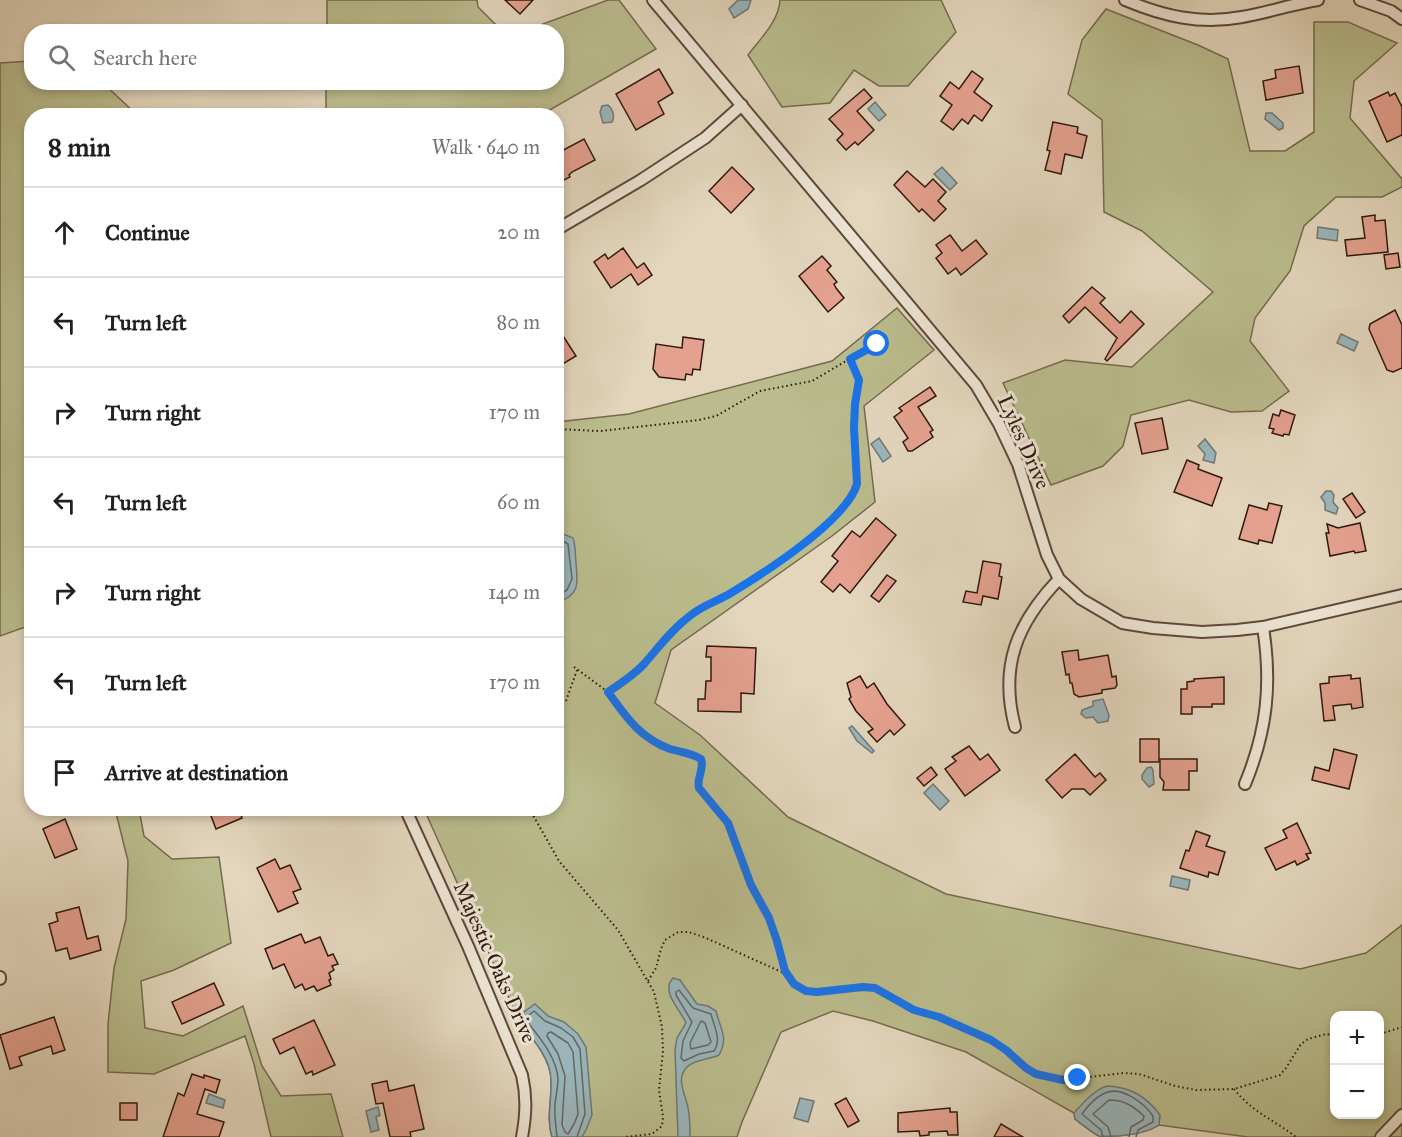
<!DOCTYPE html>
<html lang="en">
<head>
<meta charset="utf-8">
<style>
  body { margin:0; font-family:"IM FELL Great Primer",serif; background:#f2f2f2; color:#202124 }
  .controls { position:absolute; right:18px; bottom:18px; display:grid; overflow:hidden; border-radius:12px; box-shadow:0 3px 9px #0003 }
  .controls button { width:54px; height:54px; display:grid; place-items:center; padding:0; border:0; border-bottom:2px solid #e0e0e0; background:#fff; color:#202124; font:30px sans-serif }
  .stop { position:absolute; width:18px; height:18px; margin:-14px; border:4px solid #1a73e8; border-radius:50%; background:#fff }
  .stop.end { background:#1a73e8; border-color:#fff; box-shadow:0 2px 6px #0008 }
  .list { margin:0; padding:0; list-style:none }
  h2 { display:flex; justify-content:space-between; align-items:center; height:78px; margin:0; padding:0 24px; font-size:26px }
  h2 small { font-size:20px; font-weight:400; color:#757577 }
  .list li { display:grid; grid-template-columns:39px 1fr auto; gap:18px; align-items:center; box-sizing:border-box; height:90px; padding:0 24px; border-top:2px solid #e0e0e0 }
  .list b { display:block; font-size:22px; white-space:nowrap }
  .list em { font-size:20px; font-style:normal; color:#757577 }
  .icon { flex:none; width:33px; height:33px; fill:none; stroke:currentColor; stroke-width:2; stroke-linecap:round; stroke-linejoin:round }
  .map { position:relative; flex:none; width:1402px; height:1137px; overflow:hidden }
  .search { position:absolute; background:#fff; box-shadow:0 3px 9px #0003; left:24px; top:24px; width:540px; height:66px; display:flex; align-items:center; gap:15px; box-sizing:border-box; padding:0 21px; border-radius:24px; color:#757577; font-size:22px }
  .panel { position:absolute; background:#fff; box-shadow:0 3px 9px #0003; left:24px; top:108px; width:540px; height:708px; border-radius:24px }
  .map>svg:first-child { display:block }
</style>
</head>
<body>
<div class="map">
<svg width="1402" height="1137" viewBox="0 0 1402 1137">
  <rect width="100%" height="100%" fill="#e3d6bd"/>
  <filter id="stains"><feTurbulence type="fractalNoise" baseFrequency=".00333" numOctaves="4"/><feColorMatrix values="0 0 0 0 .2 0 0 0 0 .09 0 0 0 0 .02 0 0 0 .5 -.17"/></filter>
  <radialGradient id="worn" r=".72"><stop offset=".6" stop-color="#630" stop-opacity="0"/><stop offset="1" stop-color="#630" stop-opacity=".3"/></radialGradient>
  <g fill="#babc8d" stroke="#756a4e" stroke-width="1.5" fill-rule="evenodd">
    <path d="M327,0H477L478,7L502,31H327Z"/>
    <path d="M608,0H619L656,49L541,115H326V83L556,82V32L524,31Z"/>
    <path d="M780,0H941L956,32L908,86H879L854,70L830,103L782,107L748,55C760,39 779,21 780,0Z"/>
    <path d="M1106,9L1198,45L1228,59L1250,151H1285L1314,132V22H1348L1397,43L1354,81L1350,118L1402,179V187L1382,197H1336L1304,226L1290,271L1255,318L1250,341L1289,391L1262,411L1231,412L1189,400L1131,415L1123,446L1103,466L1051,485L1003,383L1065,360L1132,367L1213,292L1142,231L1104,212L1102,120L1068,94L1082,40Z"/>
    <path d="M31,61L32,82L103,83L137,115L32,116L31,625L0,636V63Z"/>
    <path d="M897,308L934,350L864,406L875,502L832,536L671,650L655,703L700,735L788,817L946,894L1300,969L1366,953L1402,925V1137H1248L1159,1125C1144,1135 1116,1137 1099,1136C1091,1132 1083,1125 1075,1119L1074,1113L966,1052L873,1021L833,1011L781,1032L742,1122L737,1137H552C546,1118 552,1100 551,1080C551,1061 535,1040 522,1027L424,809L556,808L557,422L629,414L832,361ZM1334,1016H1380V1114H1334Z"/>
    <path d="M115,809H139L144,836L172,859L219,857L231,943L174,970L141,981L145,1028L183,1036L243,1006L262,1066L281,1096L331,1094L343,1137H271L254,1064L245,1036L154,1074L108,1072V1024L114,968L126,919L128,861Z"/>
  </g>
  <g fill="#9ab6bc" stroke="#707776" stroke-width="1.5">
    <path d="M738,0H751L748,9L734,18L729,9Z"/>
    <path d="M875,102L886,115L879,121L868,109Z"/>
    <path d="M608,105C613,109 615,117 612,122L603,123L600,112L602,106Z"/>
    <path d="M1266,113H1272L1283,123V128L1279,130L1265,119Z"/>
    <path d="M942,167L957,183L950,190L934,174Z"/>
    <path d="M1318,227L1338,230L1337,241L1317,238Z"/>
    <path d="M1341,334L1358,342L1354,351L1337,343Z"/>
    <path d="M879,438L891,456L883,462L871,444Z"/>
    <path d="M1205,439L1216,453L1214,463L1203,460L1205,454L1198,446Z"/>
    <path d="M1326,491H1331L1334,495L1333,502L1338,508L1336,514L1325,510V503L1321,497Z"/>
    <path d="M556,531L573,538C576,547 575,555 576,563C578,585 580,594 557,603Z"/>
    <path d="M1103,699L1109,715L1108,721L1098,723L1093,717L1086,718L1081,714L1082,710L1093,706V701Z"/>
    <path d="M852,726L874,751L872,753L857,741L849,728Z"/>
    <path d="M1151,767L1153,770L1154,784L1149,787L1142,779V775L1147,768Z"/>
    <path d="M933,784L949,801L940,810L924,793Z"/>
    <path d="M1172,876L1190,880L1188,890L1170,886Z"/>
    <path d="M673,978L680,980L697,1004L708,1006L716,1011C720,1029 729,1037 719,1055C709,1060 695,1059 687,1067C675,1079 686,1095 688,1108C690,1117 690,1127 690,1137H678L675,1050L677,1038L686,1023C681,1010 660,992 673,978Z"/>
    <path d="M535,1004L548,1016L564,1022L578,1034L586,1047L592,1115L586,1130L582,1137H552C546,1118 552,1100 551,1080C551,1061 535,1040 522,1027L524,1012Z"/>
    <path d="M1107,1086C1130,1087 1146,1096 1160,1115L1159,1125C1144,1135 1116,1137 1099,1136C1091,1132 1083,1125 1075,1119L1074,1113C1083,1103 1094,1090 1107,1086Z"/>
    <path d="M209,1094L225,1100L223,1108L206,1103Z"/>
    <path d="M800,1098L814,1101L808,1122L794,1118Z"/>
    <path d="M378,1107L380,1115L376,1117L379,1130L371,1132L366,1111Z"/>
  </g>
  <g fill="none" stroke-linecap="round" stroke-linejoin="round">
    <g stroke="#656765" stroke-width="1.5">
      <path d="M556,537L568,544L572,579L567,590L556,596"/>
      <path d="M679,990L693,1008L711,1014C714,1027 722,1039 714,1051L699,1054L684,1061L681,1058L683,1041L692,1022L676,995V992Z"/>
      <path d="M701,1021L705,1023L711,1042L708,1045L691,1049L690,1043Z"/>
      <path d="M551,1032L568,1043L573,1052L578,1114L574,1124L568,1134L565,1132L562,1125L565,1076L558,1054L547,1036L548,1033Z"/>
      <path d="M557,1137C556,1126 554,1115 555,1103C556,1096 558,1087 558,1079C557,1059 541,1039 529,1024V1015L534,1011L545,1021L561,1028L573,1037L580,1049L585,1114L577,1137"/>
      <path d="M1103,1137L1101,1130L1082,1114C1087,1107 1095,1098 1103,1094C1120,1084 1144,1103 1153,1116V1122L1138,1130L1136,1137"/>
      <path d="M1111,1137L1108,1127L1093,1114L1109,1100C1124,1100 1133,1106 1144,1116L1143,1120L1131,1127L1129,1137"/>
    </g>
  </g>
  <g fill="#e4a18f" stroke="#30180e" stroke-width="1.5">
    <path d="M505,0H533L520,14Z"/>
    <path d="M1299,66L1303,93L1266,100L1263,81L1276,78L1275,70Z"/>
    <path d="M659,69L673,93L658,102L664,114L636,130L616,94Z"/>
    <path d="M972,71L983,79L974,92L992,106L982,121L974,115L968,124L962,119L953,130L941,121L952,105L940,96L950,82L959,89Z"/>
    <path d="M864,89L872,98L857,111L874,130L858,145L855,142L846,150L837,140L843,134L829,119Z"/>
    <path d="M1388,92L1390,96L1395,93L1402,107V135L1387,142L1369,101Z"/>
    <path d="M1053,122L1078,127L1077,133L1087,136L1082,158L1065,154L1061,174L1045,170L1050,151L1047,150Z"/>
    <path d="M584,139L595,160L572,172L569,175L570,177L556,184V154Z"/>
    <path d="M732,167L754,189L731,213L709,191Z"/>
    <path d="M907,171L925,187L933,179L946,192L938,201L946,209L934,221L922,209L919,212L894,185Z"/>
    <path d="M1375,215V221L1385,220L1388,252L1347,256L1345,240L1365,238L1362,217Z"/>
    <path d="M950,235L962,251L976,240L987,254L961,275L956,268L948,274L936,258L942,253L936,245Z"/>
    <path d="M623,248L637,268L644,263L652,275L638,285L631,274L611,288L594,262L605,254L608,259Z"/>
    <path d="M1398,253L1400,267L1386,269L1384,255Z"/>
    <path d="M822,256L831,266L827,270L837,282L834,284L836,288L844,298L828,312L799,276Z"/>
    <path d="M1092,287L1105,298L1100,303L1120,323L1131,311L1144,324L1107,361L1105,359L1117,338L1085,307L1069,323L1063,316Z"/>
    <path d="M1395,310L1402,325V368L1393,372L1387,370L1369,329L1370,324Z"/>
    <path d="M556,325L576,356L556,368Z"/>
    <path d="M683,337L704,340L700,370L693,369L692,375L686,374L685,380L659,377L653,369L656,344L682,348Z"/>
    <path d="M930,387L936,396L918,407L933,430L930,432L933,437L912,451H908L903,442L908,438L894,417L902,411L899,408Z"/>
    <path d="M1281,410L1295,415L1289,435L1284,434L1283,436L1272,433L1274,429L1269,428L1273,414L1279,416Z"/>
    <path d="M1162,418L1168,449L1142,454L1135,423Z"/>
    <path d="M1187,460L1199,465L1198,469L1222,478L1212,506L1174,492Z"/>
    <path d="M1352,493L1365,512L1356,518L1343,499Z"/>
    <path d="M1269,503L1282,506L1272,543L1259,540L1258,544L1239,539L1249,505L1267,510Z"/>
    <path d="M876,518L896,535L850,593L840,584L833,592L821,582L838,561L832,556L852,531L860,537Z"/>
    <path d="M1360,523L1366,551L1355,553L1354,551L1330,556L1326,533H1329L1327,524L1338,528Z"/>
    <path d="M983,561L1001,564L999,576L1002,577L998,599L983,596L981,605L963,602L966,591L977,593Z"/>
    <path d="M887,575L896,581L879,602L871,596Z"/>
    <path d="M707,646L756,648L754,694L741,693V712L698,711V699H705L706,681H711V657H706Z"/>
    <path d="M1078,650L1079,660L1108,655L1112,677L1116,676L1117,685L1115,688L1102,690V693L1091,695L1079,697L1074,694L1072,683H1070L1069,674L1066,675L1062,652Z"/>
    <path d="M1351,675V679L1360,678L1363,707L1352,709L1351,704L1333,706L1335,720L1324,721L1320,684L1329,683V677Z"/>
    <path d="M860,676L867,688L874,683L887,704L905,725L894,735L890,730L877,742L868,732L873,729L856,711L849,699L851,697L847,683Z"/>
    <path d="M1224,677V704H1212V707H1192V714H1181V689H1187V682L1194,681V679Z"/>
    <rect x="1140" y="739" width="19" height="23"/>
    <path d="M969,746L980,760L988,754L1000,770L965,796L945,769L956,761L952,757Z"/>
    <path d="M1334,749L1357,755L1349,789L1312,780L1315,767L1329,771Z"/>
    <path d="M1075,754L1095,777L1100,773L1106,780L1090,795L1084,789H1072L1062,798L1046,780Z"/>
    <path d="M1160,759H1197V771H1189V790H1163L1164,782L1160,777Z"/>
    <path d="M931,767L937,775L924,786L917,778Z"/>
    <path d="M208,808H239L242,818L216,829Z"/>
    <path d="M65,819L77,849L55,858L43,829Z"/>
    <path d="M1297,823L1311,853L1306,854L1309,859L1297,865L1295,861L1276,870L1265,848L1287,838L1283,830Z"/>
    <path d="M1196,831L1210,836L1206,846L1225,852L1218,875L1209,872L1208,877L1180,868L1186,850L1189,851Z"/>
    <path d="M275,859L280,869L290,865L301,889L293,892L298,903L278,912L257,868Z"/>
    <path d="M79,907L87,939L98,936L101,950L70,959L67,948L56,951L49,924L58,921L56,913Z"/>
    <path d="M301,934L305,943L320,937L328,956L333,954L338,964L332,966L334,970L329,973L331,979L329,980L331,985L317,991L314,986L305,990L302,984L295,988L284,964L273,969L265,949Z"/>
    <path d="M214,983L224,1005L182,1024L172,1002Z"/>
    <path d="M54,1017L65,1050L53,1054L51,1046L19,1057L22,1065L10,1069L0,1035Z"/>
    <path d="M314,1020L335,1065L313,1075L312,1071L306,1074L294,1047L280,1054L273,1039Z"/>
    <path d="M192,1074L204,1078V1075L220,1080L216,1093L205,1089L197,1114L224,1122L219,1137H163L178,1093L184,1096Z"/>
    <path d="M387,1081L389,1091L414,1085L424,1129L410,1132L411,1137H390L383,1103L376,1104L372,1084Z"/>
    <path d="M846,1098L859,1121L848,1127L835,1104Z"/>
    <rect x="120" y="1103" width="17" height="17"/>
    <path d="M950,1108V1112H957L958,1135H948L947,1131L929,1132V1135L920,1136L919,1131L898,1132V1113Z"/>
    <path d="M1001,1124L1023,1137H994Z"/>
  </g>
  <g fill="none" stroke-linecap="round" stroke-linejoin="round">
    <defs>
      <g id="street">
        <path d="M653,0L976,385L999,424L1018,464L1047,555L1059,579L1081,599L1122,623L1153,628L1202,632L1237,630L1263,627L1402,595"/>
        <path d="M1125,0C1163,16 1200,25 1242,17C1267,13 1292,4 1318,0"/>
        <path d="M1360,0L1391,11L1402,19"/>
        <path d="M556,230L641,180L705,138L742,105"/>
        <path d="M1015,727C999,666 1017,623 1059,579"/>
        <path d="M1245,784C1267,731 1272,684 1263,627"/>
        <path d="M405,808L468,946L522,1075C527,1097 526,1115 522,1137"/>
        <path d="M0,977V979"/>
        <path d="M1381,1137L1402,1115"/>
      </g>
    </defs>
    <use href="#street" stroke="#5d483a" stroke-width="14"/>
    <g stroke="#30180e" stroke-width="2" stroke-dasharray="1.5 3" stroke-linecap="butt">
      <path d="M556,429L600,431L699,420L716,416L760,391L812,381L877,343"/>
      <path d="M574,667L608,692L635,729L646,738L669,749L701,759C705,769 697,778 699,788L728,823L751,885L769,919L787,975L794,984L806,991L817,992L863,987L875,988L914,1010L939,1017L991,1040L1006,1050L1026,1068L1036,1074L1063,1080L1124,1073L1139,1074L1175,1086L1196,1090L1234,1089L1280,1075L1286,1068L1301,1044L1308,1039L1326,1034L1334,1035"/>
      <path d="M609,692L643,665L659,643L690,615L705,605L731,593L762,573L793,551L828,523L846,505L854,493L857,484L854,427L855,404L859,380L850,359"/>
      <path d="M566,701L577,670"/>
      <path d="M529,808L559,861L618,930L654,992L662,1027L663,1051L659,1090L663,1117L662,1126L652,1134L625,1137"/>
      <path d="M648,981L656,968L661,949L665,940L678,932H689L706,938L786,974"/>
      <path d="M1380,1034L1402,1027"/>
      <path d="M1234,1089C1252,1112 1274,1120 1296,1137"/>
    </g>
    <use href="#street" stroke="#ede4d4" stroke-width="10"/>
  </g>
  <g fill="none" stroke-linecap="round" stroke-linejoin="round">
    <path stroke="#1a73e8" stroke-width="8" d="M877,344L850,359L859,380L855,404L854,428L857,484C846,521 764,573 731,593C718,601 703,605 691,615C672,629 659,647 644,664C634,675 620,684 608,692C626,717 640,738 670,749C680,752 692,753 701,759C705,769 696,778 699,788L728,823L751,885L769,918L777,941L785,971L794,984L806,991L817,992L863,987L875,988L914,1010L939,1017L991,1040L1006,1050L1026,1068L1036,1074L1063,1080L1078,1078"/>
  </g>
  <g text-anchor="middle" stroke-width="6" stroke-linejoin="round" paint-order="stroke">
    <g font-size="21" fill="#30180e" stroke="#ede4d4">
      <text transform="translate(1024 442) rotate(66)" y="7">Lyles Drive</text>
      <text transform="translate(495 962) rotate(66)" y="7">Majestic Oaks Drive</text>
    </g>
  </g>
  <rect width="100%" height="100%" filter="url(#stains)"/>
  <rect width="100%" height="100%" fill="url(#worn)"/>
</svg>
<div class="controls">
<button>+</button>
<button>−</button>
</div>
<div class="stop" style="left:877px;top:344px"></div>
<div class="stop end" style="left:1078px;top:1078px"></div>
<div class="search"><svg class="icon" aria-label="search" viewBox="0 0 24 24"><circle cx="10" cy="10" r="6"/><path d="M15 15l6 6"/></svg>Search here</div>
<section class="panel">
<h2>8 min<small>Walk · 640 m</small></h2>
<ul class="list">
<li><svg class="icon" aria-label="ahead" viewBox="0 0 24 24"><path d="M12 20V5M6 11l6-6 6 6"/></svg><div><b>Continue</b></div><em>20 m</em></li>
<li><svg class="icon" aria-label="left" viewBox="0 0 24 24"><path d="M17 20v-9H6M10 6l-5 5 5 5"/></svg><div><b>Turn left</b></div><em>80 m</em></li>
<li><svg class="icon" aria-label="right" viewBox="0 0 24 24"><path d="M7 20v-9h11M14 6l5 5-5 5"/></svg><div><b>Turn right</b></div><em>170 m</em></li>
<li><svg class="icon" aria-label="left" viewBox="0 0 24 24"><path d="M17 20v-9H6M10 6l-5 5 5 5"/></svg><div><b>Turn left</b></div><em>60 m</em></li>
<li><svg class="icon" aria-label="right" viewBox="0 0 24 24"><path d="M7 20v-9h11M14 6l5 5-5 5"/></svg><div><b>Turn right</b></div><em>140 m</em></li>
<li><svg class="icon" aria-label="left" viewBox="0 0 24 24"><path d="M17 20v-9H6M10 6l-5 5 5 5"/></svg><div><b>Turn left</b></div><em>170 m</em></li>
<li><svg class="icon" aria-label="arrive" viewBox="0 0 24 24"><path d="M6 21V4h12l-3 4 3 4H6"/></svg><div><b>Arrive at destination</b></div></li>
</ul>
</section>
</div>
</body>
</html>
